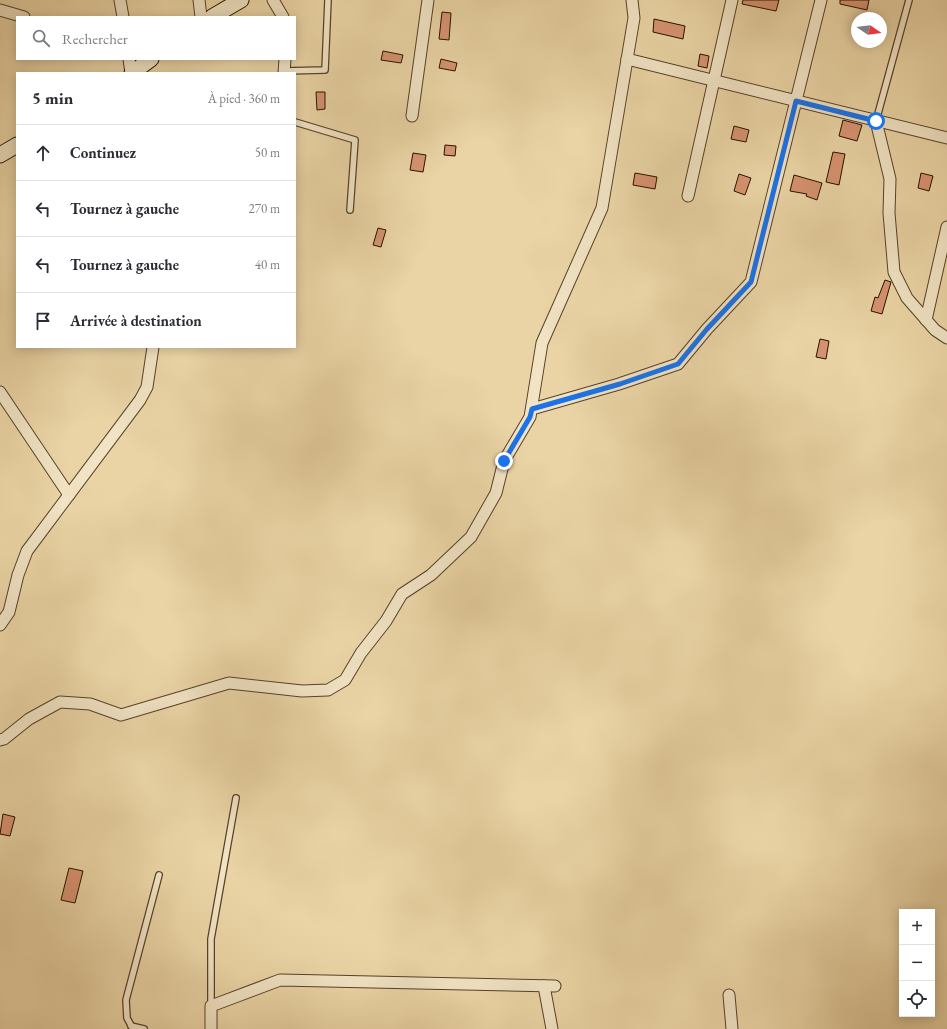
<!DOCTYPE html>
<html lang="fr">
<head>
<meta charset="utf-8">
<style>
  body { margin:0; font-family:"EB Garamond",serif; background:#f2f2f3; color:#2b2b33 }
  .controls { position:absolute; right:12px; bottom:12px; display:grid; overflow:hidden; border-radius:0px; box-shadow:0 2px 10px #0003 }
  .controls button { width:36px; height:36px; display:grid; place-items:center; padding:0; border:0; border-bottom:1px solid #e1e1e2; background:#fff; color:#2b2b33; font:20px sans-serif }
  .compass { position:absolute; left:851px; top:12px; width:36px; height:36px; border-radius:50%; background:#fff; box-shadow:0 2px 10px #0003; rotate:103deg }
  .stop { position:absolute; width:12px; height:12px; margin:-9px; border:3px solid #1a73e8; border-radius:50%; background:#fff }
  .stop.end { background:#1a73e8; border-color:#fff; box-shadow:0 1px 4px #0008 }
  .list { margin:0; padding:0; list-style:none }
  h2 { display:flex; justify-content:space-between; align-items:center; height:52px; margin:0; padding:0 16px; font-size:17px }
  h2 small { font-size:13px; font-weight:400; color:#7c7c81 }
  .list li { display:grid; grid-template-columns:26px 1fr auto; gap:12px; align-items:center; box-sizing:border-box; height:56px; padding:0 16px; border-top:1px solid #e1e1e2 }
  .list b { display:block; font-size:15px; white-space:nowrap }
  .list em { font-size:13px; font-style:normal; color:#7c7c81 }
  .icon { flex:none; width:22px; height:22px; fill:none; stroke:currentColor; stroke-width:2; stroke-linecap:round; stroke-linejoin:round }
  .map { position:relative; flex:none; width:947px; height:1029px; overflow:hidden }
  .search { position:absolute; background:#fff; box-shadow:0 2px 10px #0003; left:16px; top:16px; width:280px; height:44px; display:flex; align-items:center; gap:10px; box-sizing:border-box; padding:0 14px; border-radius:0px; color:#7c7c81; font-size:15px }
  .panel { position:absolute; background:#fff; box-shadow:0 2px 10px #0003; left:16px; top:72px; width:280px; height:276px; border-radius:0px }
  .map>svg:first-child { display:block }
</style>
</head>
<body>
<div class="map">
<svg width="947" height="1029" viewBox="0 0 947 1029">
  <rect width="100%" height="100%" fill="#ead4a5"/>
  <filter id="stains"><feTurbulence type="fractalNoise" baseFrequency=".005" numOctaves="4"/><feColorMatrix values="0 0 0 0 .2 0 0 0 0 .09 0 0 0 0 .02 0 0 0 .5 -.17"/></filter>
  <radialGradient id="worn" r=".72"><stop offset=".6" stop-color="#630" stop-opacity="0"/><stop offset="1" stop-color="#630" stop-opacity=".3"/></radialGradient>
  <g fill="#d79371" stroke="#241200">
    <path d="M743,0H779L776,11L742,4Z"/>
    <path d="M840,0H869L867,10L840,4Z"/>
    <path d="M442,12L451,13L449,40L439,39Z"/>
    <path d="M654,19L685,26L683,39L653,32Z"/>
    <path d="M383,51L403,55L401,63L381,60Z"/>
    <path d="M700,54L709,56L707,68L698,66Z"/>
    <path d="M441,59L457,63L455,71L439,68Z"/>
    <path d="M316,92H325V109L317,110Z"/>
    <path d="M843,120L862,125L857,141L839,136Z"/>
    <path d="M734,126L749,130L746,142L731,139Z"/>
    <path d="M445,145L456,146L455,156L444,155Z"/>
    <path d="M833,152L845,154L839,185L826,182Z"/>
    <path d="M413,153L426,155L423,172L410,170Z"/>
    <path d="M635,173L657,177L655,189L633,185Z"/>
    <path d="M921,173L933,176L929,191L918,188Z"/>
    <path d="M739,174L751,178L745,195L734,191Z"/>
    <path d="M794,175L822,183L817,200L806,196L807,194L790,191Z"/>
    <path d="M378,228L386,230L381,247L373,245Z"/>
    <path d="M885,280L891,282L882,314L871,311L875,297L878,298Z"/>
    <path d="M820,339L829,341L826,359L816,357Z"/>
    <path d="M3,814L15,817L10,836L0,834Z"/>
    <path d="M69,868L83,871L75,903L61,900Z"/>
  </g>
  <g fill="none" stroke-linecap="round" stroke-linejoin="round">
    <defs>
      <g id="lane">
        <path d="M284,71L325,70L328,0"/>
        <path d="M876,121L909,0"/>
        <path d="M295,122L355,140L350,210"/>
        <path d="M211,1006V939L236,798"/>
        <path d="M131,1026L144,1029"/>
        <path d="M133,1029L127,1018L126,1000L159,875"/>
      </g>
      <g id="street">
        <path d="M120,0L123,17"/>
        <path d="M199,0L201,17"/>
        <path d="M273,0L283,17"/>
        <path d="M0,10L24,17"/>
        <path d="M129,59L131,73"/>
        <path d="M627,59L947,138"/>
        <path d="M284,73L285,59"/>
        <path d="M412,116L428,0"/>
        <path d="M876,121L890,179L889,213L894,272L907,298L935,330L947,338"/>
        <path d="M688,196L732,0"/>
        <path d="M926,320L947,227"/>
        <path d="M0,392L69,495"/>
        <path d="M532,409L619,384L678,364L707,329L751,282L821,0"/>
        <path d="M0,625L9,612L18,575L27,551L140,400L147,387L153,347"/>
        <path d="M0,740L4,739L29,719L60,702L90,704L121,715L229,683L302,691L328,690L345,680L361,653L386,621L402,594L431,575L471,537L496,493L504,461L530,417L542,343L602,208L634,18L632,0"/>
        <path d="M544,986L552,1029"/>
        <path d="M729,995L732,1029"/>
        <path d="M211,1029V1006L280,980L555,986"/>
      </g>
      <g id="secondary">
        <path d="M212,17L241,0"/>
        <path d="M132,73L151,59"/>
        <path d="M0,155L17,145"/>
      </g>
    </defs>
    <use href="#lane" stroke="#564229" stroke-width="8"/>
    <use href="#street" stroke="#564229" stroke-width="13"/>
    <use href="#secondary" stroke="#241200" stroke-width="17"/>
    <use href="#lane" stroke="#f1e3c4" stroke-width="5.5"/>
    <use href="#street" stroke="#f1e3c4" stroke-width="11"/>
    <use href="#secondary" stroke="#f1e3c4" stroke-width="15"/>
  </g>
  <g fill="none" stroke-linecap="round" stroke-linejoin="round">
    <path stroke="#1a73e8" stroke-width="5" d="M504,461L530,417L532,409L620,384L678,364L707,329L751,282L796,101L876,121"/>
  </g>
  <rect width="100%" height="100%" filter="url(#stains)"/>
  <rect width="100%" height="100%" fill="url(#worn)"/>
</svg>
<div class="controls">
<button>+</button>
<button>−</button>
<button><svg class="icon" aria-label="locate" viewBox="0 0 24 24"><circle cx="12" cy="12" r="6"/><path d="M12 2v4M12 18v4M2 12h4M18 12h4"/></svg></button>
</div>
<svg class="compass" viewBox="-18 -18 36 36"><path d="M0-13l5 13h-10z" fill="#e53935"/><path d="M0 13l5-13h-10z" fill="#7c7c81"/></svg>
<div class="stop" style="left:876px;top:121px"></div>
<div class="stop end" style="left:504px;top:461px"></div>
<div class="search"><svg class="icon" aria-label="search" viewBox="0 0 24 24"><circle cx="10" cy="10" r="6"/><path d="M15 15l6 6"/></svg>Rechercher</div>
<section class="panel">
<h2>5 min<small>À pied · 360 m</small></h2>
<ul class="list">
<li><svg class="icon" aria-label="ahead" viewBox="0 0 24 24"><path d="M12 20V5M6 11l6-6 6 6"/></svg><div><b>Continuez</b></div><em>50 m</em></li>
<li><svg class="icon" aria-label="left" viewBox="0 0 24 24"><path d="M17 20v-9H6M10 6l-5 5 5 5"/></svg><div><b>Tournez à gauche</b></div><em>270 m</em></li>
<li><svg class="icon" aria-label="left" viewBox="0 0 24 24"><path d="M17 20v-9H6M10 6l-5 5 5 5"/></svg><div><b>Tournez à gauche</b></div><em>40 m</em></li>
<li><svg class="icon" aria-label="arrive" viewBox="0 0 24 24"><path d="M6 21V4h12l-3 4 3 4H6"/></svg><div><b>Arrivée à destination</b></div></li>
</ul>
</section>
</div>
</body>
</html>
